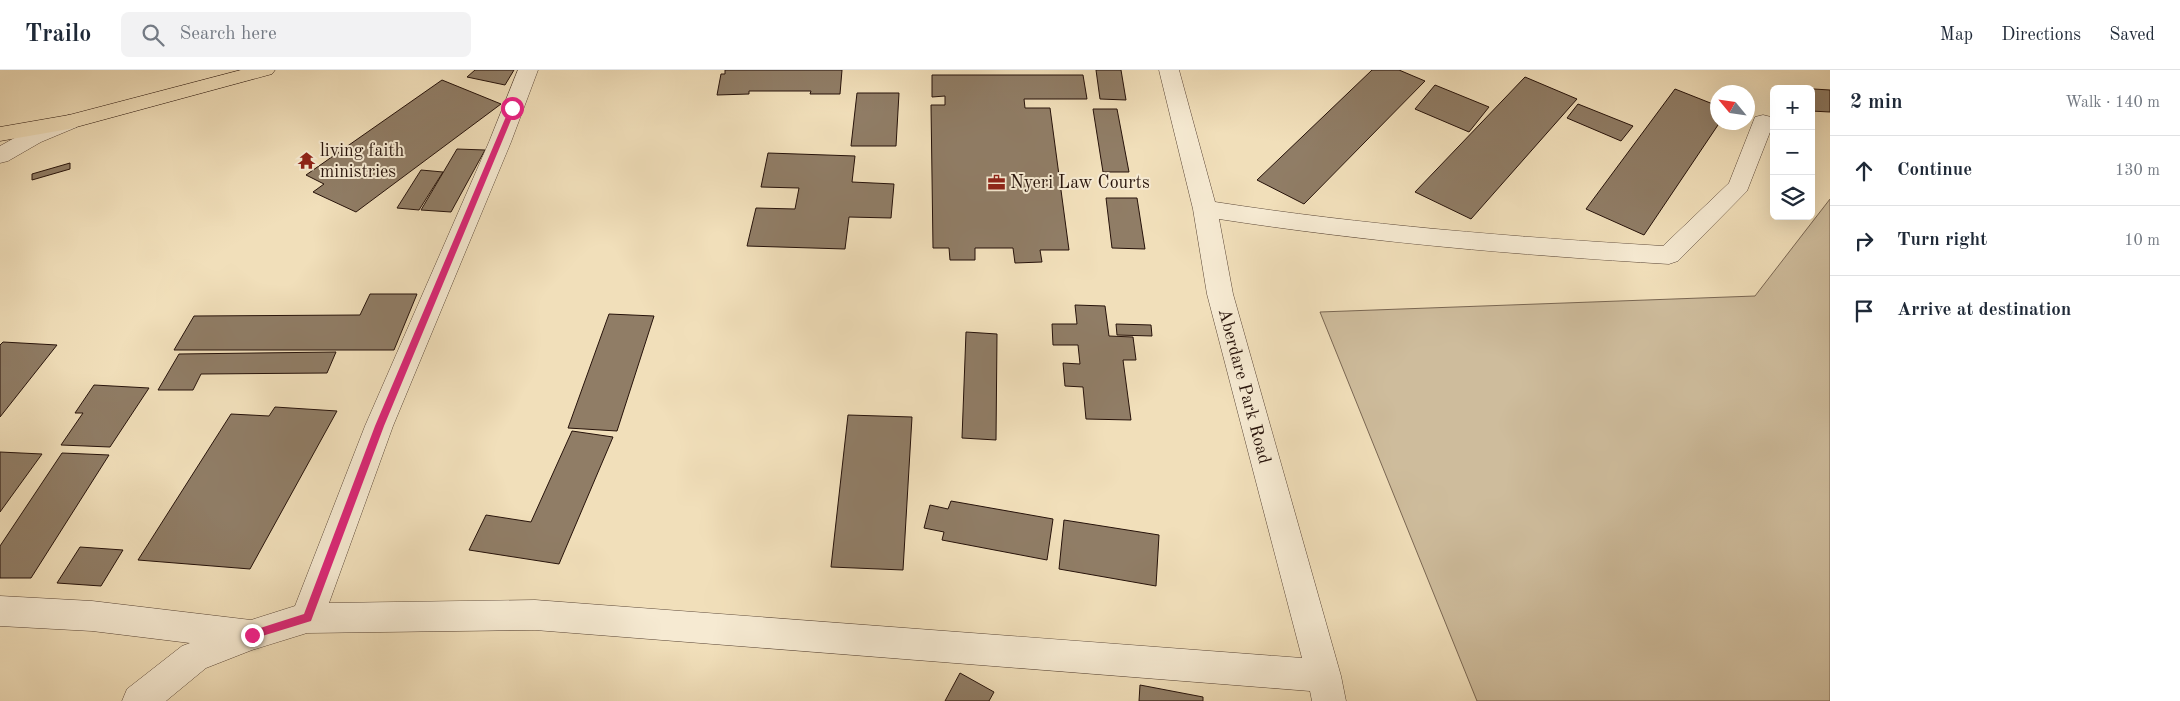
<!DOCTYPE html>
<html lang="en">
<head>
<meta charset="utf-8">
<style>
  body { margin:0; font-family:"Old Standard TT",serif; background:#f2f2f3; color:#1f2937 }
  .controls { position:absolute; right:15px; top:15px; display:grid; overflow:hidden; border-radius:8px; box-shadow:0 5px 20px #0002 }
  .controls button { width:45px; height:45px; display:grid; place-items:center; padding:0; border:0; border-bottom:1px solid #e0e1e3; background:#fff; color:#1f2937; font:25px sans-serif }
  .compass { position:absolute; left:1710px; top:15px; width:45px; height:45px; border-radius:50%; background:#fff; box-shadow:0 5px 20px #0002; rotate:299deg }
  .stop { position:absolute; width:15px; height:15px; margin:-11px; border:4px solid #db2777; border-radius:50%; background:#fff }
  .stop.end { background:#db2777; border-color:#fff; box-shadow:0 1px 5px #0008 }
  .list { margin:0; padding:0; list-style:none }
  h2 { display:flex; justify-content:space-between; align-items:center; height:65px; margin:0; padding:0 20px; font-size:21px }
  h2 small { font-size:16px; font-weight:400; color:#747a83 }
  .list li { display:grid; grid-template-columns:32px 1fr auto; gap:15px; align-items:center; box-sizing:border-box; height:70px; padding:0 20px; border-top:1px solid #e0e1e3 }
  .list b { display:block; font-size:19px; white-space:nowrap }
  .list em { font-size:16px; font-style:normal; color:#747a83 }
  .icon { flex:none; width:28px; height:28px; fill:none; stroke:currentColor; stroke-width:2; stroke-linecap:round; stroke-linejoin:round }
  .map { position:relative; flex:none; width:1830px; height:631px; overflow:hidden }
  header { display:flex; align-items:center; gap:30px; box-sizing:border-box; height:70px; padding:0 25px; background:#fff; border-bottom:1px solid #e0e1e3 }
  header strong { font-size:24px }
  nav { display:flex; gap:28px; margin-inline-start:auto; font-size:18px }
  .search { width:350px; height:45px; background:#f2f2f3; display:flex; align-items:center; gap:12px; box-sizing:border-box; padding:0 18px; border-radius:8px; color:#747a83; font-size:19px }
  main { display:flex }
  aside { flex:1; background:#fff }
  .map>svg:first-child { display:block }
</style>
</head>
<body>
<header>
<strong>Trailo</strong>
<div class="search"><svg class="icon" aria-label="search" viewBox="0 0 24 24"><circle cx="10" cy="10" r="6"/><path d="M15 15l6 6"/></svg>Search here</div>
<nav><a>Map</a><a>Directions</a><a>Saved</a></nav>
</header>
<main>
<div class="map">
<svg width="1830" height="631" viewBox="0 0 1830 631">
  <rect width="100%" height="100%" fill="#f1dfba"/>
  <filter id="stains"><feTurbulence type="fractalNoise" baseFrequency=".004" numOctaves="4"/><feColorMatrix values="0 0 0 0 .2 0 0 0 0 .09 0 0 0 0 .02 0 0 0 .5 -.17"/></filter>
  <radialGradient id="worn" r=".72"><stop offset=".6" stop-color="#630" stop-opacity="0"/><stop offset="1" stop-color="#630" stop-opacity=".3"/></radialGradient>
  <path fill="#cebc9c" stroke="#7a6753" d="M1830,129V631H1477L1320,242L1755,226Z"/>
  <g fill="#907d66" stroke="#26120a">
    <path d="M475,0H514L505,15L467,7Z"/>
    <path d="M725,0H842L840,24H810L811,21H749V24L717,25L721,4H725Z"/>
    <path d="M1096,0H1121L1126,30L1100,29Z"/>
    <path d="M1372,0H1399L1425,11L1304,134L1257,110Z"/>
    <path d="M932,5H1083L1087,29H1024L1025,38H1050L1069,180H1040L1042,192L1015,193L1013,178H975V190H950L949,178H933L931,35H945V26L932,27Z"/>
    <path d="M1525,7L1577,29L1471,149L1415,122Z"/>
    <path d="M442,10L501,34L356,142L313,122L324,114L306,105Z"/>
    <path d="M1435,15L1489,37L1469,62L1415,39Z"/>
    <path d="M1781,17L1830,20V42L1811,41V19H1783Z"/>
    <path d="M1675,19L1718,36V52H1720L1644,165L1586,139Z"/>
    <path d="M857,23H899L896,76H851Z"/>
    <path d="M1578,34L1633,56L1621,71L1567,48Z"/>
    <path d="M1093,39H1117L1129,102H1103Z"/>
    <path d="M457,79L485,80L451,142L421,140Z"/>
    <path d="M768,83L855,86L852,112L894,114L891,148L849,147L845,179L747,176L756,138L795,139L799,118L761,117Z"/>
    <path d="M70,93V99L32,110V104Z"/>
    <path d="M421,100L443,102L419,140L397,138Z"/>
    <path d="M1106,128H1137L1145,179L1112,178Z"/>
    <path d="M370,224H417L394,280H174L194,246L360,245Z"/>
    <path d="M1075,235L1105,236L1109,266L1133,267L1136,290H1123L1131,350L1086,349L1083,317L1065,316L1063,293L1080,294L1078,275H1053L1052,254H1077Z"/>
    <path d="M609,244L654,246L617,361L568,358Z"/>
    <path d="M1116,254L1151,255L1152,266L1117,265Z"/>
    <path d="M966,262L997,264L996,370L962,368Z"/>
    <path d="M3,272L57,275L0,347V275Z"/>
    <path d="M336,282L327,303L201,304L193,320H158L179,284Z"/>
    <path d="M94,315L149,318L110,377L61,375L83,343H75Z"/>
    <path d="M275,337L337,341L250,499L138,490L231,344L269,346Z"/>
    <path d="M848,345L912,347L903,500L831,497Z"/>
    <path d="M572,361L613,367L559,494L469,480L486,445L531,452Z"/>
    <path d="M0,382L42,384L0,442Z"/>
    <path d="M62,383L109,385L31,508H0V476Z"/>
    <path d="M951,431L1053,449L1047,490L942,470L944,462L924,458L930,435L948,439Z"/>
    <path d="M1064,450L1159,465L1156,516L1059,499Z"/>
    <path d="M80,477L123,480L101,516L57,513Z"/>
    <path d="M960,603L994,622L989,631H945Z"/>
    <path d="M1140,615L1203,627V631H1139Z"/>
  </g>
  <g fill="none" stroke-linecap="round" stroke-linejoin="round">
    <defs>
      <g id="minor">
        <path d="M518,0H538L511,72L393,356L329,533L535,530L1302,588L1207,224L1193,139L1159,0H1179L1215,132C1363,155 1513,167 1663,176L1729,113L1755,47L1763,45L1771,47L1774,52L1747,121L1678,191L1669,194C1518,185 1368,172 1219,149L1233,224L1341,606L1346,631H1312L1310,621L535,560L307,563L252,580L206,598L166,631H122L127,619L182,576L190,573L92,561L0,556V526L92,531L251,550L295,536L365,356L489,72Z"/>
        <path d="M69,45L77,47L80,52L77,57L41,72L8,91L0,93V76L25,62Z"/>
      </g>
      <path id="highway" d="M241,0H275L272,4L69,59L0,71V57L69,45Z"/>
    </defs>
    <use href="#minor" stroke="#594536" stroke-width="1"/>
    <use href="#highway" stroke="#26120a" stroke-width="1"/>
    <use href="#minor" fill="#f6ead2" fill-rule="evenodd"/>
    <use href="#highway" fill="#f1dfba" fill-rule="evenodd"/>
  </g>
  <path fill="#db2777" d="M510,37L516,38L384,356L311,551L252,569L248,568V562L304,544L375,356Z"/>
  <defs>
    <symbol id="temple-bare" viewBox="-9 -9 18 18"><path d="M0-6L5-2H3V0L6.5 2.5H4V6H1.5V3h-3V6H-4V2.5H-6.5L-3 0V-2H-5Z" fill="#8f2418" stroke="#f6ead2" stroke-width="2.5" paint-order="stroke"/></symbol>
    <symbol id="office-bare" viewBox="-9 -9 18 18"><path d="M-6-3h4V-5.5h4V-3h4V5H-6ZM-1-4.5V-3h2v-1.5ZM-6 0V1H6V0Z" fill="#8f2418" stroke="#f6ead2" stroke-width="2.5" paint-order="stroke"/></symbol>
  </defs>
  <g fill-rule="evenodd">
    <use href="#temple-bare" x="294" y="78" width="25" height="25"/>
    <use href="#office-bare" x="984" y="100" width="25" height="25"/>
  </g>
  <g text-anchor="middle" stroke-width="4" stroke-linejoin="round" paint-order="stroke">
    <g font-size="18" fill="#26120a" stroke="#f6ead2" text-anchor="start">
      <text x="320" y="86">living faith<tspan x="320" dy="21">ministries</tspan></text>
      <text x="1010" y="118">Nyeri Law Courts</text>
    </g>
    <g font-size="18" fill="#26120a" stroke="#f6ead2">
      <text transform="translate(1245 316) rotate(75)" y="6">Aberdare Park Road</text>
    </g>
  </g>
  <rect width="100%" height="100%" filter="url(#stains)"/>
  <rect width="100%" height="100%" fill="url(#worn)"/>
</svg>
<div class="controls">
<button>+</button>
<button>−</button>
<button><svg class="icon" aria-label="layers" viewBox="0 0 24 24"><path d="M12 4l9 5-9 5-9-5zM3 14l9 5 9-5"/></svg></button>
</div>
<svg class="compass" viewBox="-18 -18 36 36"><path d="M0-13l5 13h-10z" fill="#e53935"/><path d="M0 13l5-13h-10z" fill="#747a83"/></svg>
<div class="stop" style="left:512px;top:38px"></div>
<div class="stop end" style="left:252px;top:565px"></div>
</div>
<aside>
<h2>2 min<small>Walk · 140 m</small></h2>
<ul class="list">
<li><svg class="icon" aria-label="ahead" viewBox="0 0 24 24"><path d="M12 20V5M6 11l6-6 6 6"/></svg><div><b>Continue</b></div><em>130 m</em></li>
<li><svg class="icon" aria-label="right" viewBox="0 0 24 24"><path d="M7 20v-9h11M14 6l5 5-5 5"/></svg><div><b>Turn right</b></div><em>10 m</em></li>
<li><svg class="icon" aria-label="arrive" viewBox="0 0 24 24"><path d="M6 21V4h12l-3 4 3 4H6"/></svg><div><b>Arrive at destination</b></div></li>
</ul>
</aside>
</main>
</body>
</html>
